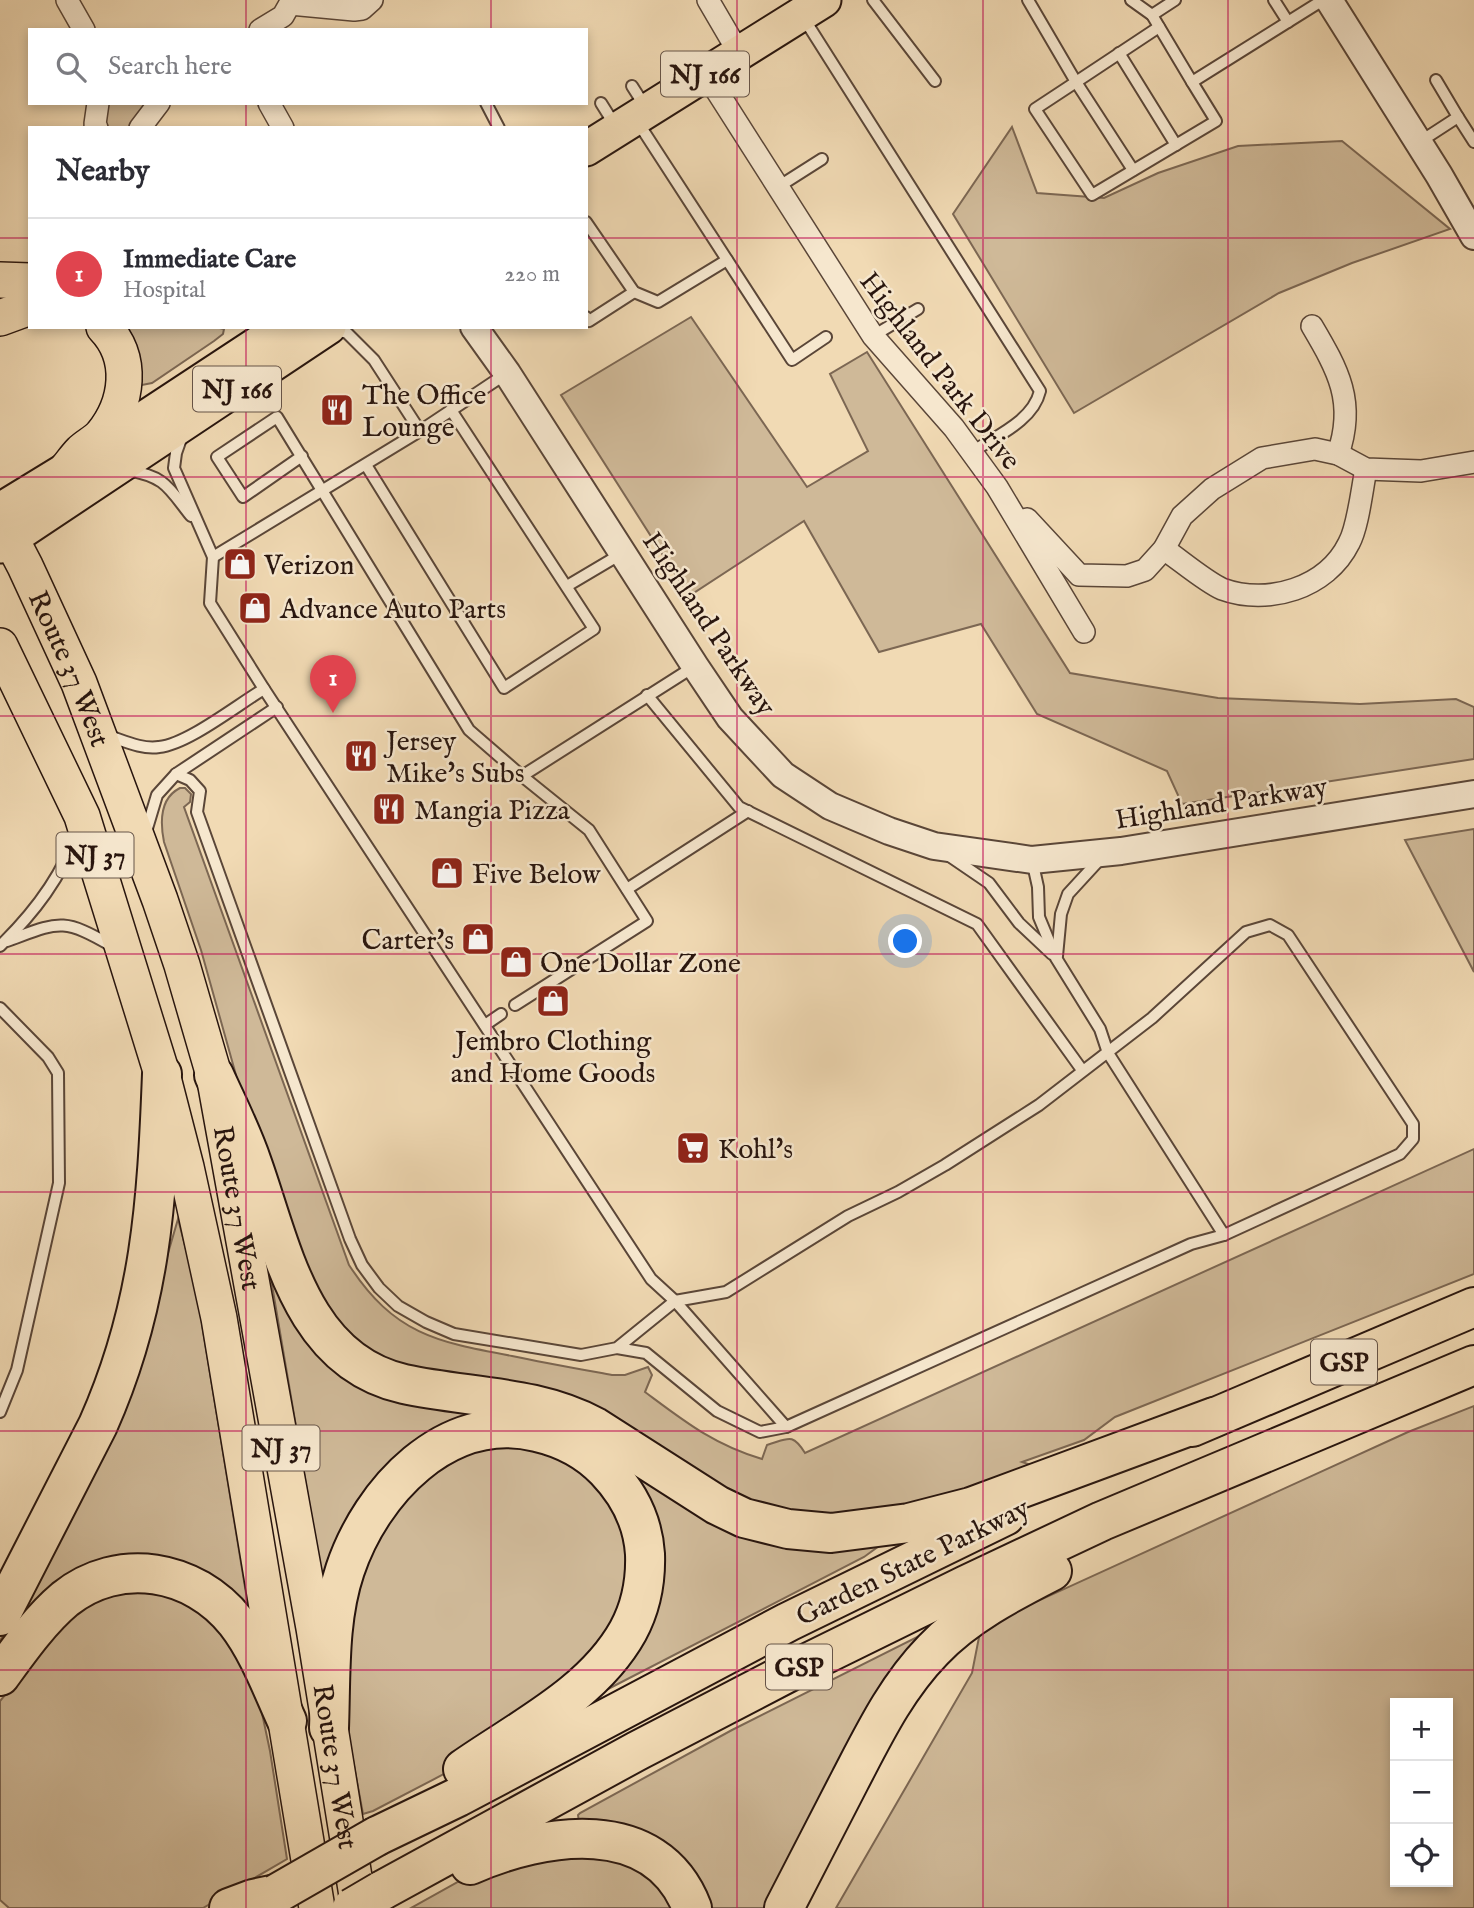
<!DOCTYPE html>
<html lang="en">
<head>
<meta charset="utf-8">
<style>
  body { margin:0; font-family:"IM FELL English",serif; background:#f7f7f7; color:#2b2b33 }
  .controls { position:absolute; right:21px; bottom:21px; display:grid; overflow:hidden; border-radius:0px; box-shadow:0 4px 10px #0003 }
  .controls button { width:63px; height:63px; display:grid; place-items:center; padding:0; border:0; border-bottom:2px solid #e1e1e2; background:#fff; color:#2b2b33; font:35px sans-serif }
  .you { position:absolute; left:906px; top:942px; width:24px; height:24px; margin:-18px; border:5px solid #fff; border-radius:50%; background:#1a73e8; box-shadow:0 0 0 10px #1a73e833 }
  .badge { display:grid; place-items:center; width:46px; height:46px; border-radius:50%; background:#b45309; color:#fff; font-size:23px; font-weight:700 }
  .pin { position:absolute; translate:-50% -58px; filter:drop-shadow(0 2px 4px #0008) }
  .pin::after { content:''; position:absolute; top:37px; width:24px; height:21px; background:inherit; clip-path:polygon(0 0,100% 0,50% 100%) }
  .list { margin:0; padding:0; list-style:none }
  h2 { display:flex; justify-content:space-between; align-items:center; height:91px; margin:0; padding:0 28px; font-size:30px }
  h2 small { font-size:23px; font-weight:400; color:#7c7c81 }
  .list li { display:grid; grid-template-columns:46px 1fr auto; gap:21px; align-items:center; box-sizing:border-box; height:112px; padding:0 28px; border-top:2px solid #e1e1e2 }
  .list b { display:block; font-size:26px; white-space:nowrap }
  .list p { margin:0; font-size:23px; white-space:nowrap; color:#7c7c81 }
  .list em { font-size:23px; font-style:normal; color:#7c7c81 }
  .icon { flex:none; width:38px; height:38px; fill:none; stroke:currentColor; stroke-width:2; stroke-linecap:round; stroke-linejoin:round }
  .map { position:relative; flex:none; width:1474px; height:1908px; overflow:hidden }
  .search { position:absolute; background:#fff; box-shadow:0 4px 10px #0003; left:28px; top:28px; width:560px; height:77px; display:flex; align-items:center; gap:18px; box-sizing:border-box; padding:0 24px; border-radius:0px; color:#7c7c81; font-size:26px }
  .panel { position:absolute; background:#fff; box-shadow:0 4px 10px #0003; left:28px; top:126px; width:560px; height:203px; border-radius:0px }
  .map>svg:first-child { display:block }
</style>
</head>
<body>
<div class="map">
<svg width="1474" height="1908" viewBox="0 0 1474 1908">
  <rect width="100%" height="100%" fill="#f1dab4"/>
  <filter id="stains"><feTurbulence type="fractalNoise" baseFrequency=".00286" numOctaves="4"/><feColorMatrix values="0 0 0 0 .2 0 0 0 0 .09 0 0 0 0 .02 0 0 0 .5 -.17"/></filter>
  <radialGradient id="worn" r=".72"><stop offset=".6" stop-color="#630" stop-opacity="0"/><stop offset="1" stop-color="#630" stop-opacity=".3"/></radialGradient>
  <g fill="#cfb998" stroke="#7c6753" stroke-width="2" fill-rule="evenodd">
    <path d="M105,103H153L133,128H105Z"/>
    <path d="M1012,127L1037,193L1104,198L1158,173L1238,146L1342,141L1450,229L1352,263L1279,293L1074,413L953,214Z"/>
    <path d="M691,317L807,487L868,451L830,374L867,352L1070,673L1218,698L1360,704L1456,699L1474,707V759L1182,804L1167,771L1037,714L981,624L879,652L804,521L689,596L561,395Z"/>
    <path d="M119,327H215L224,329L223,334L214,341L152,383L142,385L138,383Z"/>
    <path d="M180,788H185L191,794L190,802L184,807L349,1265C394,1334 436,1342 512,1356C545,1363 579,1369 612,1375H625L648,1367L652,1375L645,1392C684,1421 714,1445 762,1459L767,1445C788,1439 792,1432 805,1453L1474,1149V1274L1115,1417L1084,1440L1022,1462L1046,1470L1010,1485L809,1523L399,1373L329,1325L248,1118L201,950L164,842C160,822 160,798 180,788Z"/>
    <path d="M1474,829V972L1405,840Z"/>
    <path d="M178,1219L196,1287L251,1624L159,1563L0,1659V1641L92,1463L155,1298Z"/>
    <path d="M264,1238L314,1337L543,1416L711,1515L879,1546L864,1557L579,1704L643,1622L620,1471L462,1428L324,1591Z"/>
    <path d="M1474,1406V1908H836L972,1673L981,1627L1408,1432ZM1395,1703H1448V1882H1395Z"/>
    <path d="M492,1440L575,1458L629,1527L625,1613L548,1702L444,1774L373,1811L363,1814L342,1701L350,1591L408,1488Z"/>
    <path d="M104,1592L184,1593L252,1666L270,1751L287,1859L203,1908H9L0,1900V1701L77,1607Z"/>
    <path d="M957,1617L771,1908H703L579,1822L578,1815L580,1813L732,1730Z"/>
    <path d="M524,1854L629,1859L678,1908H411L465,1878Z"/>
  </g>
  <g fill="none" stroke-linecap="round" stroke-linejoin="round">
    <defs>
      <g id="service">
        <path d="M873,0L935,81"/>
        <path d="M1028,0L1076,82L1035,109L1092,195L1216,121L1192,82L1323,0"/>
        <path d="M1131,0L1152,15L1192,82"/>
        <path d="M1274,0L1288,22"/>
        <path d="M1152,15L1175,0"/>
        <path d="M803,17L1040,391C1033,421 996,436 972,452"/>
        <path d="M1119,53L1176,145"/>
        <path d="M632,86L646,108"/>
        <path d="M486,103L499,128"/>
        <path d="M601,103L616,127"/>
        <path d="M1458,117L1474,142"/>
        <path d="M637,121L792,360L826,337"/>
        <path d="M1418,143L1458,117L1436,80"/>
        <path d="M1133,170L1076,82L1159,27"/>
        <path d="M778,187L822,159"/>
        <path d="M586,222L634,292L658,302L727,260"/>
        <path d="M586,317L589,321L634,292"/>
        <path d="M331,329L347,333L374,360L420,431"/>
        <path d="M873,336L918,309"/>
        <path d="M182,436L176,453L174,468L213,557L210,603L264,689L651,1279L675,1301L786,1427"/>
        <path d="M302,456L243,497L217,457L277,417L469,730L522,776L695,666"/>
        <path d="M366,465L504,688L594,629L451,410"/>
        <path d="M128,470C166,477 168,487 191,516"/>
        <path d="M213,557L420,431L507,373"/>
        <path d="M567,586L621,554"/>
        <path d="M647,695L739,807L977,924L1082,1070"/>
        <path d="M106,735C122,740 142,750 159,747C188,744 237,705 264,689"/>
        <path d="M176,774L190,780L200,791L197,812L350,1239L362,1265L379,1288L398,1306L426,1322L454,1334L581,1355L617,1348L675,1301L726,1292L848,1216L898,1192L945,1165L1039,1105L1152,1018L1246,932L1270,925L1288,935L1413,1124V1139L1400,1154L1224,1235L1191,1244L786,1427L760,1432L717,1411L646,1353L617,1348"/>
        <path d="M145,835L157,795L176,774L277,707"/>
        <path d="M948,855L989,883L1019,923L1052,954"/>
        <path d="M1032,860L1038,887L1039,917L1056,958L1100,1029L1108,1053L1224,1235"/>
        <path d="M627,889L748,811"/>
        <path d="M7,941C59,922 62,917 112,946"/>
        <path d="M0,946C34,913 62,877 77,832"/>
        <path d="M1057,956L1061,914L1068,894L1102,857"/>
        <path d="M515,1005L647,921L589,830L522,776"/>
        <path d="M0,1008L48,1057L58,1073L59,1183L17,1370L0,1412"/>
        <path d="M485,1025L501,1014"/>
      </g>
      <g id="minor">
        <path d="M67,0L84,30"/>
        <path d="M708,0L739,53"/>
        <path d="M290,4L354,10L362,9L372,0"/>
        <path d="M260,30L283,16L292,0"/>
        <path d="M706,74L873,336L954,428L997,487L1084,632"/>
        <path d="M269,103L283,128"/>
        <path d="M97,128L95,124L98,103"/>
        <path d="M140,128L159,103"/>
        <path d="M1312,326C1338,370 1356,402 1338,454"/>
        <path d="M1027,519L1079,575L1127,576L1145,570L1164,549L1182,516L1212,489L1262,458L1315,449L1338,454L1366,469L1421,471L1474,462"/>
        <path d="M1164,549C1180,560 1206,582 1222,589C1268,606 1327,588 1349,543C1358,527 1362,489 1366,469"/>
      </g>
      <g id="tertiary">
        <path d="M1329,0L1439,175L1474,236"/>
        <path d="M474,327L507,373L695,666L730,718L783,775L830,806L889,831L934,846L1032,860L1121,851L1474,794"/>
      </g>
      <g id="primary">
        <path d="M586,149L824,0"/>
        <path d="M0,510L67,469L283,327"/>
        <path d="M0,546L329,327"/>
      </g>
      <g id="trunk">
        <path d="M0,280L30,281"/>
        <path d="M0,318L30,307"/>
        <path d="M67,469C72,463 76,457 81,452C87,446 96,442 102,435C128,403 134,358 104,327"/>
        <path id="s1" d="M0,518L25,566L79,683L160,900L182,965L214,1075L314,1628L359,1908"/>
        <path d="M0,646L82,816L162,1074L186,1167L219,1318L317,1908"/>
      </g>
      <g id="motorway">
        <path d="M214,1075C227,1104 242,1133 252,1163C282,1247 301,1361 404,1384C468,1398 536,1395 595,1427L717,1505L744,1518L788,1529L831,1533L909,1523L971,1507L1214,1417"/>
        <path d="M1192,1427L1474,1307"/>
        <path d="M0,1616L98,1425C151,1306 157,1202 162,1074"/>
        <path d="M0,1676C19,1650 40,1620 65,1599C119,1556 194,1569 236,1622C258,1650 272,1688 287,1721"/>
        <path d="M329,1728C331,1676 328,1620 345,1570C371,1492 446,1410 537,1432C563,1438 587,1450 606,1470C628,1493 643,1522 645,1554C646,1582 641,1607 628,1631C593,1694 520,1729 463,1769"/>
        <path d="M377,1836L458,1797L788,1622L1005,1516"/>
        <path d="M470,1865C543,1833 656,1814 692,1908"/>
        <path d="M381,1891L637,1751L789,1672L966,1585L1102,1521L1474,1365"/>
        <path d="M229,1908L253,1899L276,1894"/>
        <path d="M784,1908C806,1865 828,1823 850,1780C874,1734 896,1688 933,1650C965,1616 1011,1592 1052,1571"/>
      </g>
    </defs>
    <use href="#service" stroke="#5a4638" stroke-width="14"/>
    <use href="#minor" stroke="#5a4638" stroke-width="24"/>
    <use href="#tertiary" stroke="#5a4638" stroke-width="30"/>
    <use href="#primary" stroke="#28150e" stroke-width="37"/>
    <use href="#trunk" stroke="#28150e" stroke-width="38"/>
    <use href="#motorway" stroke="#28150e" stroke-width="42"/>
    <use href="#service" stroke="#f6e7ce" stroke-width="10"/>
    <use href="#minor" stroke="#f6e7ce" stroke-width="21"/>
    <use href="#tertiary" stroke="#f6e7ce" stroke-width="26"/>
    <use href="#primary" stroke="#f1dab4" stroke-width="33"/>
    <use href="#trunk" stroke="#f1dab4" stroke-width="35"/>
    <use href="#motorway" stroke="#f1dab4" stroke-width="38"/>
    <defs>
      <g id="motorway-bridge">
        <path d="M276,1894L377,1836"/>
        <path d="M352,1908L381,1891"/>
      </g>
    </defs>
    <use href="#motorway-bridge" stroke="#28150e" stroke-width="42" stroke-linecap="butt"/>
    <use href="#motorway-bridge" stroke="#f1dab4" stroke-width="38"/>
  </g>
  <path fill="none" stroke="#c2185b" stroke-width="2" stroke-opacity="0.55" d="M246,0V30M491,0V30M737,0V1908M983,0V1908M1228,0V1908M246,103V128M491,103V128M0,238H30M586,238H1474M246,327V1908M491,327V1908M0,477H1474M0,716H1474M0,954H1474M0,1192H1474M0,1431H1474M0,1670H1474"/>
  <defs>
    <symbol id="restaurant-square" viewBox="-11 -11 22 22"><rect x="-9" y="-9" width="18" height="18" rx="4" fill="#8f2418" stroke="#f6e7ce"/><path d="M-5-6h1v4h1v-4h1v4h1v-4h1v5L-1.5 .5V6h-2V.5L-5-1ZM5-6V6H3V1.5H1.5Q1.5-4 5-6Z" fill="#fff"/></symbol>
    <symbol id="shop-square" viewBox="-11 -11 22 22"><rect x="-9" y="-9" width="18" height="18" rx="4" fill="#8f2418" stroke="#f6e7ce"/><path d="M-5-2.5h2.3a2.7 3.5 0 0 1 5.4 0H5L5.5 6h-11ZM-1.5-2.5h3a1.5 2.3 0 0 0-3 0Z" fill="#fff"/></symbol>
    <symbol id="supermarket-square" viewBox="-11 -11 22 22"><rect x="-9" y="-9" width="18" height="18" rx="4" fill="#8f2418" stroke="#f6e7ce"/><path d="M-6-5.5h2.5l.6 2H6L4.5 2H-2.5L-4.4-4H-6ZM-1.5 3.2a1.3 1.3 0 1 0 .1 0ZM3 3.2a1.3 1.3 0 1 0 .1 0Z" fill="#fff"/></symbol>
  </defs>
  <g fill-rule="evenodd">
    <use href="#restaurant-square" x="318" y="391" width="38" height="38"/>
    <use href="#shop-square" x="221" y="545" width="38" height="38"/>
    <use href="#shop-square" x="236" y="589" width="38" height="38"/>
    <use href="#restaurant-square" x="342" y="737" width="38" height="38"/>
    <use href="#restaurant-square" x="370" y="790" width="38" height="38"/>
    <use href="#shop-square" x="428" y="854" width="38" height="38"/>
    <use href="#shop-square" x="459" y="920" width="38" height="38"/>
    <use href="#shop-square" x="497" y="943" width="38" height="38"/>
    <use href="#shop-square" x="534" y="982" width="38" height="38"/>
    <use href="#supermarket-square" x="674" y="1129" width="38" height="38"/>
  </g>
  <g text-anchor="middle" stroke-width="5" stroke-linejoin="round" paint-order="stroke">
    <g fill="#f6e7ce" stroke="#665448" stroke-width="2">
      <rect x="661" y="51.5" width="88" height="45" rx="5"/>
      <rect x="193" y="366.5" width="88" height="45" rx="5"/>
      <rect x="56.5" y="832.5" width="77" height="45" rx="5"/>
      <rect x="1311" y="1339.5" width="66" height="45" rx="5"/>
      <rect x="242.5" y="1425.5" width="77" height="45" rx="5"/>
      <rect x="766" y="1644.5" width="66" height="45" rx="5"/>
    </g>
    <g font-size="26" font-weight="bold" fill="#28150e">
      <text x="705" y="83">NJ 166</text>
      <text x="237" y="398">NJ 166</text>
      <text x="95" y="864">NJ 37</text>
      <text x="1344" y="1371">GSP</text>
      <text x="281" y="1457">NJ 37</text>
      <text x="799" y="1676">GSP</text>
    </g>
    <g font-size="28" fill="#28150e" stroke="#f6e7ce">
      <text transform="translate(941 370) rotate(52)" y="10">Highland Park Drive</text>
      <text transform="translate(710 623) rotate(56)" y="10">Highland Parkway</text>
      <text dy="10" stroke="none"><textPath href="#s1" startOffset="166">Route 37 West</textPath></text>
      <text transform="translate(1221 802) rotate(-9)" y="10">Highland Parkway</text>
      <text dy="10" stroke="none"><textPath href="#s1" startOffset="733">Route 37 West</textPath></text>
      <text transform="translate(912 1561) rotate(-26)" y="10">Garden State Parkway</text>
      <text dy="10" stroke="none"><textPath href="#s1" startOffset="1300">Route 37 West</textPath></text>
    </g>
    <g font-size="28" fill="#28150e" stroke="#f6e7ce" text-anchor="start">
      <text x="362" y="404">The Office<tspan x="362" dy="32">Lounge</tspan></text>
      <text x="264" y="574">Verizon</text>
      <text x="280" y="618">Advance Auto Parts</text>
      <text x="386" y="750">Jersey<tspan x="386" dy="32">Mike's Subs</tspan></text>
      <text x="414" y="819">Mangia Pizza</text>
      <text x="472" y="883">Five Below</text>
      <text x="454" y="949" text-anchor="end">Carter's</text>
      <text x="540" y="972">One Dollar Zone</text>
      <text x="553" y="1050" text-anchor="middle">Jembro Clothing<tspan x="553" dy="32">and Home Goods</tspan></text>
      <text x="718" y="1158">Kohl's</text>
    </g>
  </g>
  <rect width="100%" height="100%" filter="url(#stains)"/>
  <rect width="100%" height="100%" fill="url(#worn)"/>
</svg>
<div class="controls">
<button>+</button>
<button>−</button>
<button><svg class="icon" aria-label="locate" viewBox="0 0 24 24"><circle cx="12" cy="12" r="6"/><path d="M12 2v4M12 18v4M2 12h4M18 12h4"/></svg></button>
</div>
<div class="you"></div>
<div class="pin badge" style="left:333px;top:713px;background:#e0444e">1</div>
<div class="search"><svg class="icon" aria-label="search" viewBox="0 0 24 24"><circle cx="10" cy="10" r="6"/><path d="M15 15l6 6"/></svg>Search here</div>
<section class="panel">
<h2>Nearby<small></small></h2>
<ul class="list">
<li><span class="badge" style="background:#e0444e">1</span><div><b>Immediate Care</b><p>Hospital</p></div><em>220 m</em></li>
</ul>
</section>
</div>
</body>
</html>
